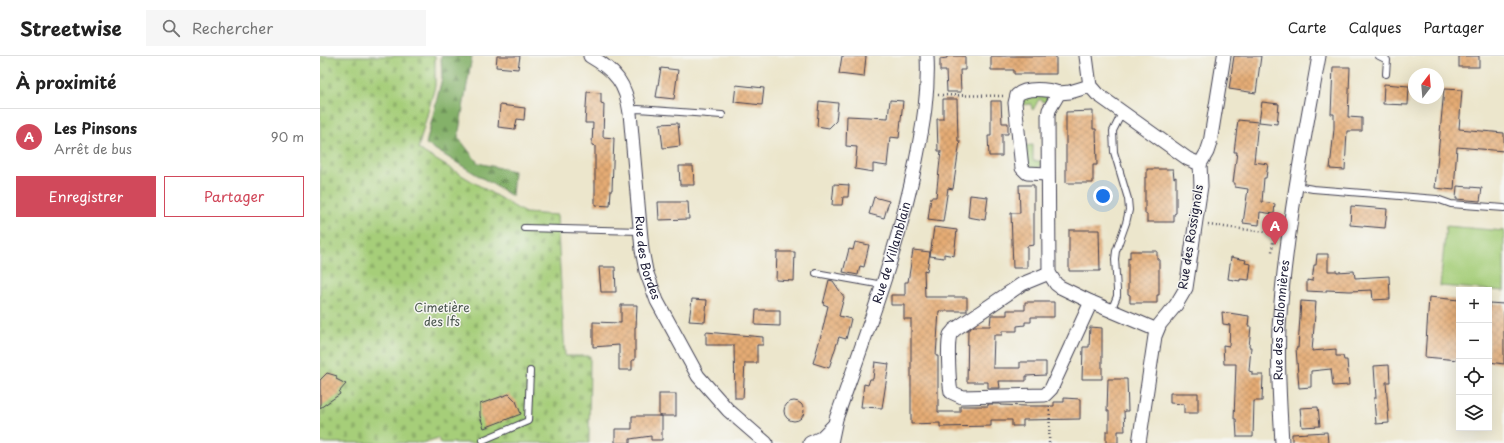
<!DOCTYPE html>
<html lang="fr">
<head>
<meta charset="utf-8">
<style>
  body { margin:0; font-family:"Playpen Sans",sans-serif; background:#f6f6f6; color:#222 }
  .controls { position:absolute; right:12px; bottom:12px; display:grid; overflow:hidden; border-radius:0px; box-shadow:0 4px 16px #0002 }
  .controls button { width:36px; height:36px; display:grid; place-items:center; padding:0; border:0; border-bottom:1px solid #e0e0e0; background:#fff; color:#222; font:20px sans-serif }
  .compass { position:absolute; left:1088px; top:12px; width:36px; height:36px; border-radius:50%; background:#fff; box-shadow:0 4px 16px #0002; rotate:16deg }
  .you { position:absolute; left:783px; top:140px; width:14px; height:14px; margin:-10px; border:3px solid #fff; border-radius:50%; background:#1a73e8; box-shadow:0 0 0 6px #1a73e833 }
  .badge { display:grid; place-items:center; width:26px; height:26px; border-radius:50%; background:#d1495b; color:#fff; font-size:13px; font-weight:700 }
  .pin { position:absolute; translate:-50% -33px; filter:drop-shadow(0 1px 2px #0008) }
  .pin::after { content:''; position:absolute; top:21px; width:14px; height:12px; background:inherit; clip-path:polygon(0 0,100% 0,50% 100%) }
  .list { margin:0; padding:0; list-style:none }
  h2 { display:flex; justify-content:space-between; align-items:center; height:52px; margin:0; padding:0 16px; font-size:17px }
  h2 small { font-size:13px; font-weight:400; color:#767676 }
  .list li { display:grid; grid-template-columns:26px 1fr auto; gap:12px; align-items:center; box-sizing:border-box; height:56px; padding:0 16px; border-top:1px solid #e0e0e0 }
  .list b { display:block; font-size:15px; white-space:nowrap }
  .list p { margin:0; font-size:13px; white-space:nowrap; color:#767676 }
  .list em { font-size:13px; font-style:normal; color:#767676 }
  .actions { display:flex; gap:8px; padding:12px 16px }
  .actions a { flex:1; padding:9px 0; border:1px solid #d1495b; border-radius:0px; text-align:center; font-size:14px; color:#d1495b }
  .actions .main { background:#d1495b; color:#fff }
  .icon { flex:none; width:22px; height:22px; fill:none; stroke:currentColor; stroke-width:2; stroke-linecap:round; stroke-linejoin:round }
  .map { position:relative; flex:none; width:1184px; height:387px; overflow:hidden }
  header { display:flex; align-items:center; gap:24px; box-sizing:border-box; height:56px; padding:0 20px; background:#fff; border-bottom:1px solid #e0e0e0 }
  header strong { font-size:19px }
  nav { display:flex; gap:22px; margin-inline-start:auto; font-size:14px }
  .search { width:280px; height:36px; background:#f6f6f6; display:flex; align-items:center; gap:10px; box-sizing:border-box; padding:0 14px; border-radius:0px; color:#767676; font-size:15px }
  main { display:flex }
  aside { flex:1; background:#fff }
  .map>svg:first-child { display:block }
</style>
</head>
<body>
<header>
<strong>Streetwise</strong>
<div class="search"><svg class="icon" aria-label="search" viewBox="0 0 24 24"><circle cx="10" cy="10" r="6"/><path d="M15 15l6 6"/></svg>Rechercher</div>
<nav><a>Carte</a><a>Calques</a><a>Partager</a></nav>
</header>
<main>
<aside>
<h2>À proximité<small></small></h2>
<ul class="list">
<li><span class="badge">A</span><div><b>Les Pinsons</b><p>Arrêt de bus</p></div><em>90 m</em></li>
</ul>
<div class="actions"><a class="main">Enregistrer</a><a>Partager</a></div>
</aside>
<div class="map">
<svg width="1184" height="387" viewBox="0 0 1184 387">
  <defs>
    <pattern id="forest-firs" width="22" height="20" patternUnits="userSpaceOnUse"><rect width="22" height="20" fill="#84b169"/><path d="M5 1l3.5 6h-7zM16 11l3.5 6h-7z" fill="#6c9058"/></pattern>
    <pattern id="cemetery-stones" width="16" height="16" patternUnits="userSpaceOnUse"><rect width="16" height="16" fill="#a6ce79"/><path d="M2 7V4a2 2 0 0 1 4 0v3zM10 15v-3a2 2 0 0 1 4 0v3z" fill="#8fb16a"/></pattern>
    <pattern id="building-cross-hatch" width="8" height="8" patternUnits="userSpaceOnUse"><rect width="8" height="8" fill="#e5ac75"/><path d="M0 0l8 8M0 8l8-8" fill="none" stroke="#b98c61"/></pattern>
  </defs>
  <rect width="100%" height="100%" fill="#f6f6f2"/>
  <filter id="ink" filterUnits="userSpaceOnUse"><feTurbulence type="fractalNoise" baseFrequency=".025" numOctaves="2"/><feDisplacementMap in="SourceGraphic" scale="8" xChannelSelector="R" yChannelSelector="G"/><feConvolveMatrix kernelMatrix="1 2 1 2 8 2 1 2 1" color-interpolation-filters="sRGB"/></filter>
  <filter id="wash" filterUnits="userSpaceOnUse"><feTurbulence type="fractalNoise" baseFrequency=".012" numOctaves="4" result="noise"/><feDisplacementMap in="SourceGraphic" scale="16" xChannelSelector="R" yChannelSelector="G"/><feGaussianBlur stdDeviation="0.9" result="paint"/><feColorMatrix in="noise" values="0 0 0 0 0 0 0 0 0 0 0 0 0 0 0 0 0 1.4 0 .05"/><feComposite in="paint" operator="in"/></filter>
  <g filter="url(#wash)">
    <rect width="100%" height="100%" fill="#ece6cc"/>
    <path fill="url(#forest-firs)" stroke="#536a52" d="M121,0H152L138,81L158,107L194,115L192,140L106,88L122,22Z"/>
    <path fill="url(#cemetery-stones)" stroke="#64785a" d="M0,0H115V30L98,93L205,157L237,159L245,300H270L269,387H120L118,382L102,387H0Z"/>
    <g fill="#a6ce79" stroke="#64785a">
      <path d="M703,39L728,40L726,47L719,43L713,54L712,53L711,48L699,49Z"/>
      <path d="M713,89V105H723C721,113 717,112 709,113L702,90Z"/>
      <path d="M1126,170L1184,175V235L1120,230Z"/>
    </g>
    <g id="blocks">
      <g fill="url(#building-cross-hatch)">
        <path d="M177,0H200L198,13L176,11Z"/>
        <path d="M522,0H546L544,21L519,18Z"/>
        <path d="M627,0H645V14H640L641,36H627L626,15H620V3L627,2Z"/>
        <path d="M671,0H736V18H694V14H671Z"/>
        <path d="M914,0H941L936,37L909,33Z"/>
        <rect x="1139" y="0" width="20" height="11"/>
        <path d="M1013,11H1030L1028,61L1042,62V75H1027L1025,114L1010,113L1014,73V58H1011Z"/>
        <path d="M341,12L358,14L354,43L336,41Z"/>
        <path d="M1064,28L1089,30L1088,49L1063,48Z"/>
        <path d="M416,29L444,32L442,49L414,46Z"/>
        <path d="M1124,33L1142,34L1139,73L1184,77V95L1137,91L1134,134L1115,132Z"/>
        <path d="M267,36L281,37V47L284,48L283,81L294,82L292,134H291L290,150L275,149V90L272,89L273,67H265Z"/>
        <path d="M623,43H637L638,85H640L633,133L628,132L623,166L608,164L611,141H616L621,95H618L617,63H623Z"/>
        <path d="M570,44L583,45L579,82L570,81L567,110L553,108V116L535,113L537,91L526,90L527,60L568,62Z"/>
        <path d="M499,45L518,47L516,65L509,72L497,70Z"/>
        <path d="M671,45H681L682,67H688V78H682V100H669L668,80H671Z"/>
        <path d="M942,46L959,48L957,68L939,66Z"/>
        <path d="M180,49L205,52L204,64L197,63L195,73L178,71Z"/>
        <path d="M773,55V73H776L777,109H773V127H746V56Z"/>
        <path d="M918,64L938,66L934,106L948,108L946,122H944L942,146L955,148L954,158L940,156L939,169L923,167L928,133L915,131V127H913L917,96H914Z"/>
        <path d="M358,67L360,90L343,92L340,68Z"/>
        <path d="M359,110H373L374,129H360Z"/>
        <path d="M827,113H853L854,122L856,121V157L854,158V166H827V158H825V121H827Z"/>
        <path d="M514,128L529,129L528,141H523L522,149H512Z"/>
        <path d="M699,129H714V189L707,190V212H693L691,157H700Z"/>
        <path d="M1137,130L1162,132L1160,145L1136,143Z"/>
        <path d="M650,139L668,141L665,164L648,161Z"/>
        <path d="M554,141L569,145L564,162L549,158Z"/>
        <path d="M338,146H368L369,163L339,164Z"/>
        <path d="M1031,150L1067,153L1065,172L1030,169Z"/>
        <path d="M614,171L637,174L634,200L624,198V202L610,200Z"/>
        <path d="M749,174H779L780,215H749Z"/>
        <path d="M535,186L549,189L544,211L540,210L538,219L523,216L529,193L533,194Z"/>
        <path d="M593,194L610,196L607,215L604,214L605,241H647V255H619L616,300H618V356H640V350H668V348H680V349L706,350H734V346H744V342L760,343V363L703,364V370H692V364H671V370L620,371V367L591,368V263H584V249H571V239H585V226H588Z"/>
        <path d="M810,195H837V203H839V239H837V247H810V239L808,238V202L810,203Z"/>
        <path d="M457,196H475L474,225L456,224Z"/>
        <path d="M997,198H1008V215H1017V216L1034,215L1035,222L1069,220L1070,243L1053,244L1052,234L1030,235L1006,234V236L987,235V224L992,225L994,209H996Z"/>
        <path d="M911,201L926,204L925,207L931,208L929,224L920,223V225L908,223Z"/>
        <path d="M279,211H295L296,236H281Z"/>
        <path d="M509,224L513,225L524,241L519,260L531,263L526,283L519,281L509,312L493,307L502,276L508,250L503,248Z"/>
        <path d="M1109,241L1139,244V304L1105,301Z"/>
        <path d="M372,243L387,244L385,266L369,265Z"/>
        <path d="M981,245L996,246L992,295L1016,293V300H1023L1024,304H1027L1029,329L1013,330L1011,313L991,315V331L979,332L976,292H978Z"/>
        <path d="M705,246H734V261H711V266H705V269L697,270V275H682V279H674L673,312H700V306H726V319L706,320V325H679L680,332H668V326H647L648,274L654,270H670L671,259H687V254H705Z"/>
        <path d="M1169,247L1184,248V308L1169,306Z"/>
        <path d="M301,249H317L316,271H315V304H312V314H299V289L273,291V266L301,267Z"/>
        <path d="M436,254H460V270L435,269Z"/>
        <path d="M902,256L929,260L928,270H931L929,291H931L929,315L932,316V319H943L942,345H934L933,381H917L916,363H914L916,308H904L903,289L909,290L910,269L903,268Z"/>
        <path d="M770,271L782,272V323H762L763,291H769Z"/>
        <path d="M386,276L443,281V289H437V307H425L423,342H415L414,289H386Z"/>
        <path d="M555,306L569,308L562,352L541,351L544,328L548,329L550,323H553Z"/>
        <path d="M1069,309L1070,326H1066L1069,367L1056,368L1054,342H1056L1054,310Z"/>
        <path d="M7,317L17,320L16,323L26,328L19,336L20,338L0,352V324Z"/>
        <path d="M788,323H807L808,355H804L805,375H798V387H786V375H789V355H787Z"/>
        <path d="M850,337H878V357H864V348L850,347Z"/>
        <path d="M189,338L196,345L201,358L164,372L160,360V348Z"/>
        <rect x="339" y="338" width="17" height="22"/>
        <circle cx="474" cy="355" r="10"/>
        <path d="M998,351L1000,370L982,371L980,352Z"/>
        <path d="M312,360H342V384H331V380L310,383V387H295V373H312Z"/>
        <path d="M1007,376L1008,387H972V378Z"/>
      </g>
    </g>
  </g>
  <g filter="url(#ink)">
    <use href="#blocks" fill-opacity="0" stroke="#403f51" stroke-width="1"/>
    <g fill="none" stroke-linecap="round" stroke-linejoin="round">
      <defs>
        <g id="lane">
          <path d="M1059,0L1067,4L1066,18"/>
          <path d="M310,54L318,53L402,59"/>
          <path d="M976,130L993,133L1117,143L1131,148L1184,152"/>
          <path d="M204,172L320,175"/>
          <path d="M496,217L563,229"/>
          <path d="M791,255L797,240V234L795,203L796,195L806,167L809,154L808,143L794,96L793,75L802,57"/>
          <path d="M163,384L208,365L210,315"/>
        </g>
        <g id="street">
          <path id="s1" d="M270,0C296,15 306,28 310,57L322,194L326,215L337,245L378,320L408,354L446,387"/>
          <path d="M766,0L770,30L777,38L868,103L880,108L881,130L866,232L856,249L840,268L835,280L819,387"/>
          <path d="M770,30L750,36L739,37L729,54L728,60L729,217L736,228L740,231L771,246L837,274"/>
          <path d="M880,108L887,96L890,87L904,0"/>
          <path d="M727,118L707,117L702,112L695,47L697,39C706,31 728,33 739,37"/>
          <path d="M729,217L702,228L634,274C633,276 631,277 630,279C627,288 629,327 631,336L642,341L725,339L731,333L771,246"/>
          <path d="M490,387L501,382L514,369"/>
          <path id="s2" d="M511,387L516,363C546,278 578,194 596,105C603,70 609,36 607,0"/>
          <path id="s3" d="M962,387C960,349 957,311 959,272C965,180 983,90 999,0"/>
        </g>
      </defs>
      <use href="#lane" stroke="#403f51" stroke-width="8"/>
      <use href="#street" stroke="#403f51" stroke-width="15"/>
      <g stroke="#403f51" stroke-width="2.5" stroke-dasharray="1 3" stroke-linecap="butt">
        <path d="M618,39L685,40"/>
        <path d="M888,169L954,177L952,196"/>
        <path d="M729,387L730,350"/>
      </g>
      <use href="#lane" stroke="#fff" stroke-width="6"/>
      <use href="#street" stroke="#fff" stroke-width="13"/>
    </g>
  </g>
  <g text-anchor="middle" stroke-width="3" stroke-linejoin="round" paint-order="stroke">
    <g font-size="12" fill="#22223b" stroke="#f6f6f2">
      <text transform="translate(871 181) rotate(-81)" y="4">Rue des Rossignols</text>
      <text dy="4" stroke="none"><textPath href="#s2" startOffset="200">Rue de Villamblain</textPath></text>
      <text dy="4" stroke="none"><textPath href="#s1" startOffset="219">Rue des Bordes</textPath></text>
      <text dy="4" stroke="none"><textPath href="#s3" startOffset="123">Rue des Sablonnières</textPath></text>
    </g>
    <g font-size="12" fill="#4a564e" stroke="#f6f6f2">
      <text x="122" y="256">Cimetière<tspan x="122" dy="14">des Ifs</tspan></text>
    </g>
  </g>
</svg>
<div class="controls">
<button>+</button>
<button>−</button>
<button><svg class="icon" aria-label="locate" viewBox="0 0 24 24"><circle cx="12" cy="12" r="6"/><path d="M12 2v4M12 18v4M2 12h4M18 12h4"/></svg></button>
<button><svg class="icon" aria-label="layers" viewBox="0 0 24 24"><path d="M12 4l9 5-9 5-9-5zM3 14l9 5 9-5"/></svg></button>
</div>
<svg class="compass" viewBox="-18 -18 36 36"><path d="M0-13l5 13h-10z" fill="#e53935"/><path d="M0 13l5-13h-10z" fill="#767676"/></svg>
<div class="you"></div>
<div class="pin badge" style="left:955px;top:189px">A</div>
</div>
</main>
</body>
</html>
